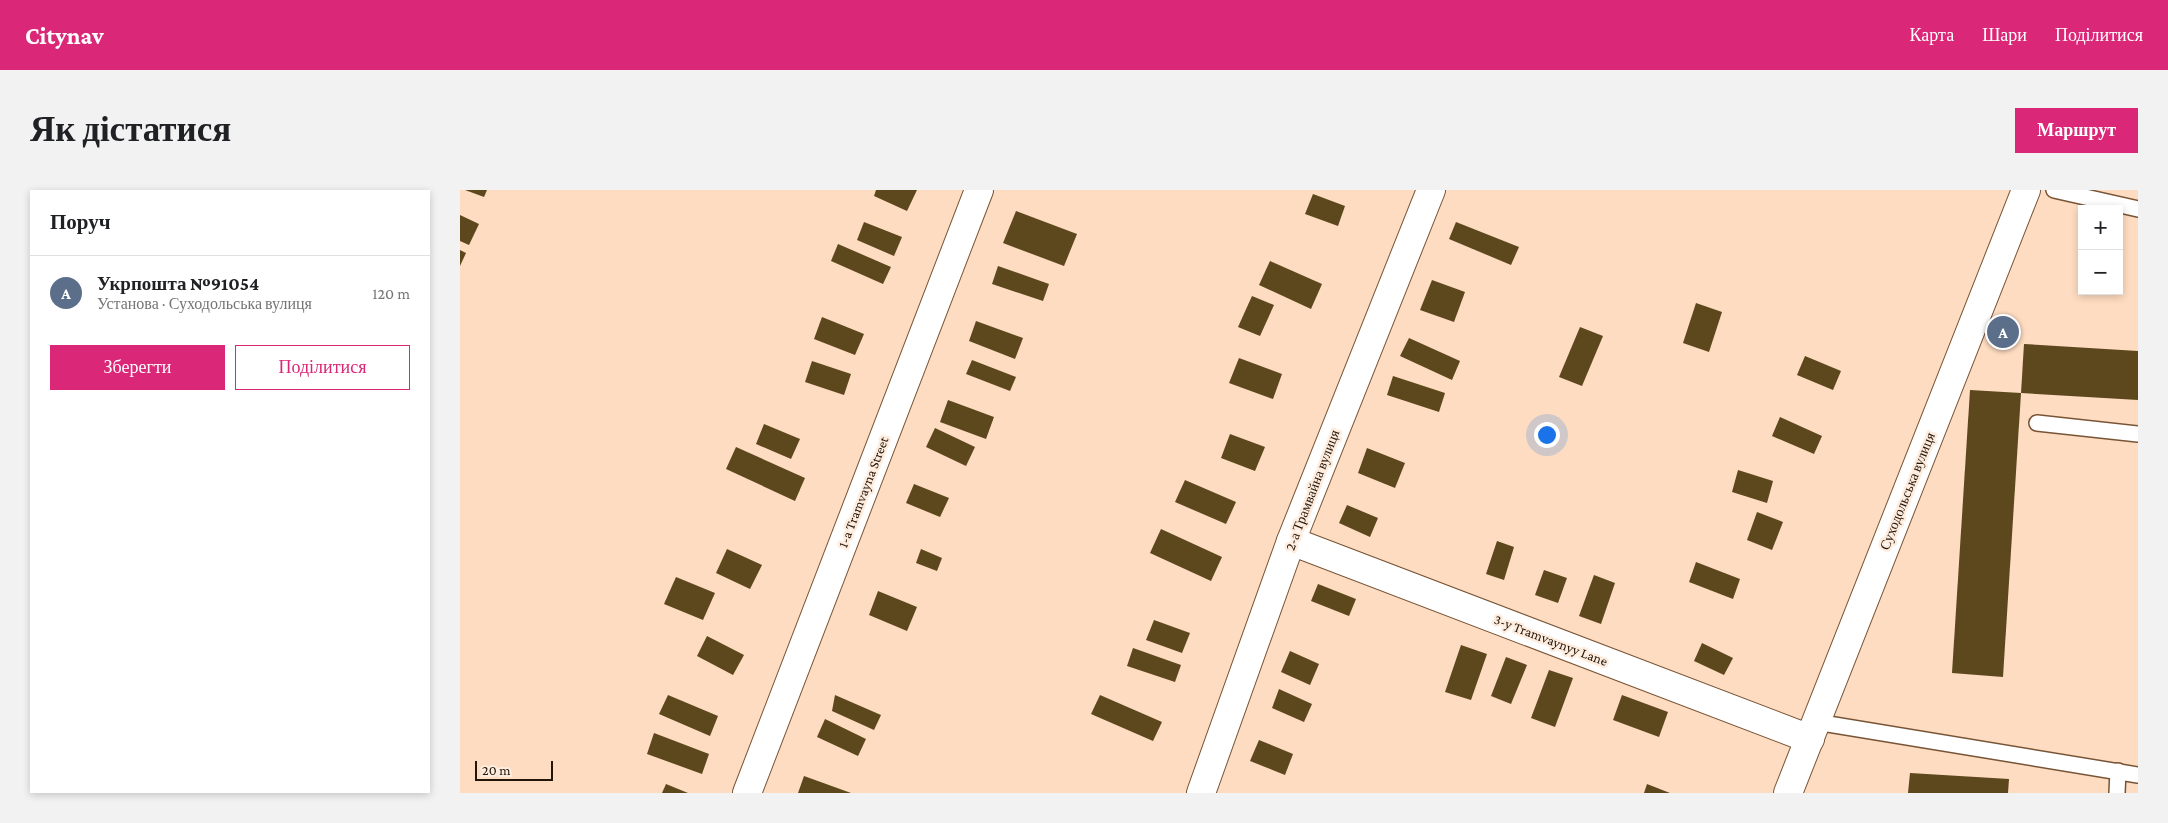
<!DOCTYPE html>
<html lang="uk">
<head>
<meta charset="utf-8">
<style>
  body { margin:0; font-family:"Crimson Pro",serif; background:#f2f2f2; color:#202124 }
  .controls { position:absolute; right:15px; top:15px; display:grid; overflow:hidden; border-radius:0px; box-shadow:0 2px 8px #0003 }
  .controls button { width:45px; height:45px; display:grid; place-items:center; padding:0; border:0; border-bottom:1px solid #e0e0e0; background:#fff; color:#202124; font:25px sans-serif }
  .scale { position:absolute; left:15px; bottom:12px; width:78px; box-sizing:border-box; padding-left:5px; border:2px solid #231508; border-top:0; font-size:14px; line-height:18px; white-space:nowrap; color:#231508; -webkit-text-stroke:4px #feeddf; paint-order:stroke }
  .you { position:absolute; left:1086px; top:244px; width:18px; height:18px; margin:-12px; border:4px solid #fff; border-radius:50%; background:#1a73e8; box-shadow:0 0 0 8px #1a73e833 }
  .badge { display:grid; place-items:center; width:32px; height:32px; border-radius:50%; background:#db2777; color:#fff; font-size:16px; font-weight:700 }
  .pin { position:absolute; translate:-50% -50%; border:2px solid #fff; box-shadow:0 1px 5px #0006 }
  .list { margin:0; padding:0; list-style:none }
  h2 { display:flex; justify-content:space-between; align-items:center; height:65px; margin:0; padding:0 20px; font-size:21px }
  h2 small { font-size:16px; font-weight:400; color:#757577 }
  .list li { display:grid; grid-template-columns:32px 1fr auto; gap:15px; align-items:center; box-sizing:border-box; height:75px; padding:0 20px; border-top:1px solid #e0e0e0 }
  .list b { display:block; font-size:19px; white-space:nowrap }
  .list p { margin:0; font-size:16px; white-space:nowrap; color:#757577 }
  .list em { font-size:16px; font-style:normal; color:#757577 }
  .actions { display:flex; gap:10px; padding:15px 20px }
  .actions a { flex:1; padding:11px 0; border:1px solid #db2777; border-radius:0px; text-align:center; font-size:18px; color:#db2777 }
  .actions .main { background:#db2777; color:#fff }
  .map { position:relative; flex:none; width:1678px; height:603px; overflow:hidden; border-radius:0px }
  header { display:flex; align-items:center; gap:30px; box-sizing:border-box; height:70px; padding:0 25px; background:#db2777; color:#fff }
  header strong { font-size:24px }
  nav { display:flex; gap:28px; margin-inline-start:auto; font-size:18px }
  .intro { display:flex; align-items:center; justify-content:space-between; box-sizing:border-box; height:120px; padding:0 30px }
  h1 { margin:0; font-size:35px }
  .button { padding:12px 22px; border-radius:0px; background:#db2777; color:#fff; font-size:18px; font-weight:700 }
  main { display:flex; gap:30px; padding:0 30px }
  aside { flex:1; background:#fff; border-radius:0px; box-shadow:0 2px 8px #0003 }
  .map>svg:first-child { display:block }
</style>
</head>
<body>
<header>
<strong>Citynav</strong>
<nav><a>Карта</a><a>Шари</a><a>Поділитися</a></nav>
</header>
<div class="intro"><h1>Як дістатися</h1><a class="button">Маршрут</a></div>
<main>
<aside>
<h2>Поруч<small></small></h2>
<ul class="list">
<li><span class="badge" style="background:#5c6f8a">A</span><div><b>Укрпошта №91054</b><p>Установа · Суходольська вулиця</p></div><em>120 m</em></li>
</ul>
<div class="actions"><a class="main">Зберегти</a><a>Поділитися</a></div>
</aside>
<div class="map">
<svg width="1678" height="603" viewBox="0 0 1678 603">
  <rect width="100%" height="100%" fill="#fedcc1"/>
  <g fill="#5d471d">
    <path d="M5,0H27L24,7Z"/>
    <path d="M416,0H457L447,21L414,6Z"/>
    <path d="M853,4L885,16L878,36L845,24Z"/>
    <path d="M556,21L617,44L604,76L543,53Z"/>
    <path d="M0,25L19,34L9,55L0,51Z"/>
    <path d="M404,32L442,47L434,66L397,50Z"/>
    <path d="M996,32L1059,57L1051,75L989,49Z"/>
    <path d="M378,54L431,77L423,94L371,71Z"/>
    <path d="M0,60L6,63L0,76Z"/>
    <path d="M810,71L862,94L851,119L799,95Z"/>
    <path d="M538,76L589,94L583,111L532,94Z"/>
    <path d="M972,90L1005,102L994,132L960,120Z"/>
    <path d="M792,106L814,115L800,146L778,137Z"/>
    <path d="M1236,113L1262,122L1249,162L1223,153Z"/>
    <path d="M362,127L404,144L395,165L354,149Z"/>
    <path d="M516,131L563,148L555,169L509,151Z"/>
    <path d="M1120,137L1143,146L1122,196L1099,187Z"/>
    <path d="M949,148L1000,171L992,190L940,166Z"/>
    <path d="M1564,154L1678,161V210L1561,203Z"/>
    <path d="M1345,166L1381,181L1373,200L1337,185Z"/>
    <path d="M779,168L822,184L813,209L769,193Z"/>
    <path d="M512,170L556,187L550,201L506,184Z"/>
    <path d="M352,171L391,184L384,205L345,192Z"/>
    <path d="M933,186L985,203L979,222L927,205Z"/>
    <path d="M1510,200L1561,203L1543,487L1492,483Z"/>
    <path d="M488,210L534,227L526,249L480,232Z"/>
    <path d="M1320,227L1362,246L1354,264L1312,246Z"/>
    <path d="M304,234L340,249L331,269L296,254Z"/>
    <path d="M475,238L515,257L506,276L466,257Z"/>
    <path d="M770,244L805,257L795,281L761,268Z"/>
    <path d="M276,257L345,288L335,311L266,279Z"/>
    <path d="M907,258L945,273L935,298L898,283Z"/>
    <path d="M1278,280L1313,291L1307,313L1272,302Z"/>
    <path d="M725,290L776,312L766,334L715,312Z"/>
    <path d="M454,294L489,308L480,327L446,313Z"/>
    <path d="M887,315L918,328L910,347L879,333Z"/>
    <path d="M1297,322L1323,332L1312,360L1287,350Z"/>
    <path d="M701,339L762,367L751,391L690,363Z"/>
    <path d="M1037,351L1054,357L1044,390L1026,384Z"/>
    <path d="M267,359L302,375L290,399L256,383Z"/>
    <path d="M461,359L482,368L477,381L456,373Z"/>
    <path d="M1236,372L1280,389L1273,409L1229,392Z"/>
    <path d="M1084,380L1107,388L1098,413L1075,405Z"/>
    <path d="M1134,385L1155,393L1141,434L1119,426Z"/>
    <path d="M216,387L255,403L243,430L204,414Z"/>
    <path d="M858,394L896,409L889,426L851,411Z"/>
    <path d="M418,401L457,417L447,441L409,425Z"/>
    <path d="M694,430L730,443L722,463L686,450Z"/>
    <path d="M247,446L284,465L273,485L237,466Z"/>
    <path d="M1242,453L1273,468L1264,485L1234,471Z"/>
    <path d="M1001,455L1027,464L1011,510L985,502Z"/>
    <path d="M673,458L721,475L715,492L667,476Z"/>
    <path d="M830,461L859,474L850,495L821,482Z"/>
    <path d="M1046,467L1067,475L1051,514L1031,506Z"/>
    <path d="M1089,480L1113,488L1095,537L1071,528Z"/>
    <path d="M819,499L852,514L844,532L812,518Z"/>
    <path d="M208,505L258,526L250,546L199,524Z"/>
    <path d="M375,505L421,525L414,540L372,521Z"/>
    <path d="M640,505L702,532L693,551L631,524Z"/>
    <path d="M1162,505L1208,522L1199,547L1153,530Z"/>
    <path d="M365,529L406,549L398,566L357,547Z"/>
    <path d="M194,543L249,564L242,584L187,564Z"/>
    <path d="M799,550L833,564L825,585L790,571Z"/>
    <path d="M1450,583L1549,589L1548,603H1448Z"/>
    <path d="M344,586L391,603H338Z"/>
    <path d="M206,594L228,603H202Z"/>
    <path d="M1187,594L1210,603H1184Z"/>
  </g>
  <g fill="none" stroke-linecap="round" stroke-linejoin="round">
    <defs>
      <g id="service">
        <path d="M1594,0L1678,19"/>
        <path d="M1577,233L1678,244"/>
        <path d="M1356,532L1678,585"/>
        <path d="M1657,603L1658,581"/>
      </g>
      <g id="minor">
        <path d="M831,351L1350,549"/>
        <path d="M287,603L519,0"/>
        <path d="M741,603L831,351L971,0"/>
        <path d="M1328,603L1566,0"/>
      </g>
    </defs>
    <use href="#service" stroke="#785435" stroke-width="18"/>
    <use href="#minor" stroke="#785435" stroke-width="30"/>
    <use href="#service" stroke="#fff" stroke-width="15"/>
    <use href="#minor" stroke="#fff" stroke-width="28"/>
  </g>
  <g text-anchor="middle" stroke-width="5" stroke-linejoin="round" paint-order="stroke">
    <g font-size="14" fill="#231508" stroke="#feeddf">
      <text transform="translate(852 300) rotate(-69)" y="5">2-а Трамвайна вулиця</text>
      <text transform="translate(1447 301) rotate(-68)" y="5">Суходольська вулиця</text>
      <text transform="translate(403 302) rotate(-69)" y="5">1-a Tramvayna Street</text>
      <text transform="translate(1091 450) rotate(21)" y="5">3-y Tramvaynyy Lane</text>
    </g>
  </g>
</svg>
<div class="controls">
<button>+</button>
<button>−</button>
</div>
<div class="scale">20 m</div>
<div class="you"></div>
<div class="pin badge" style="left:1543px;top:142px;background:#5c6f8a">A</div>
</div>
</main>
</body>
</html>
